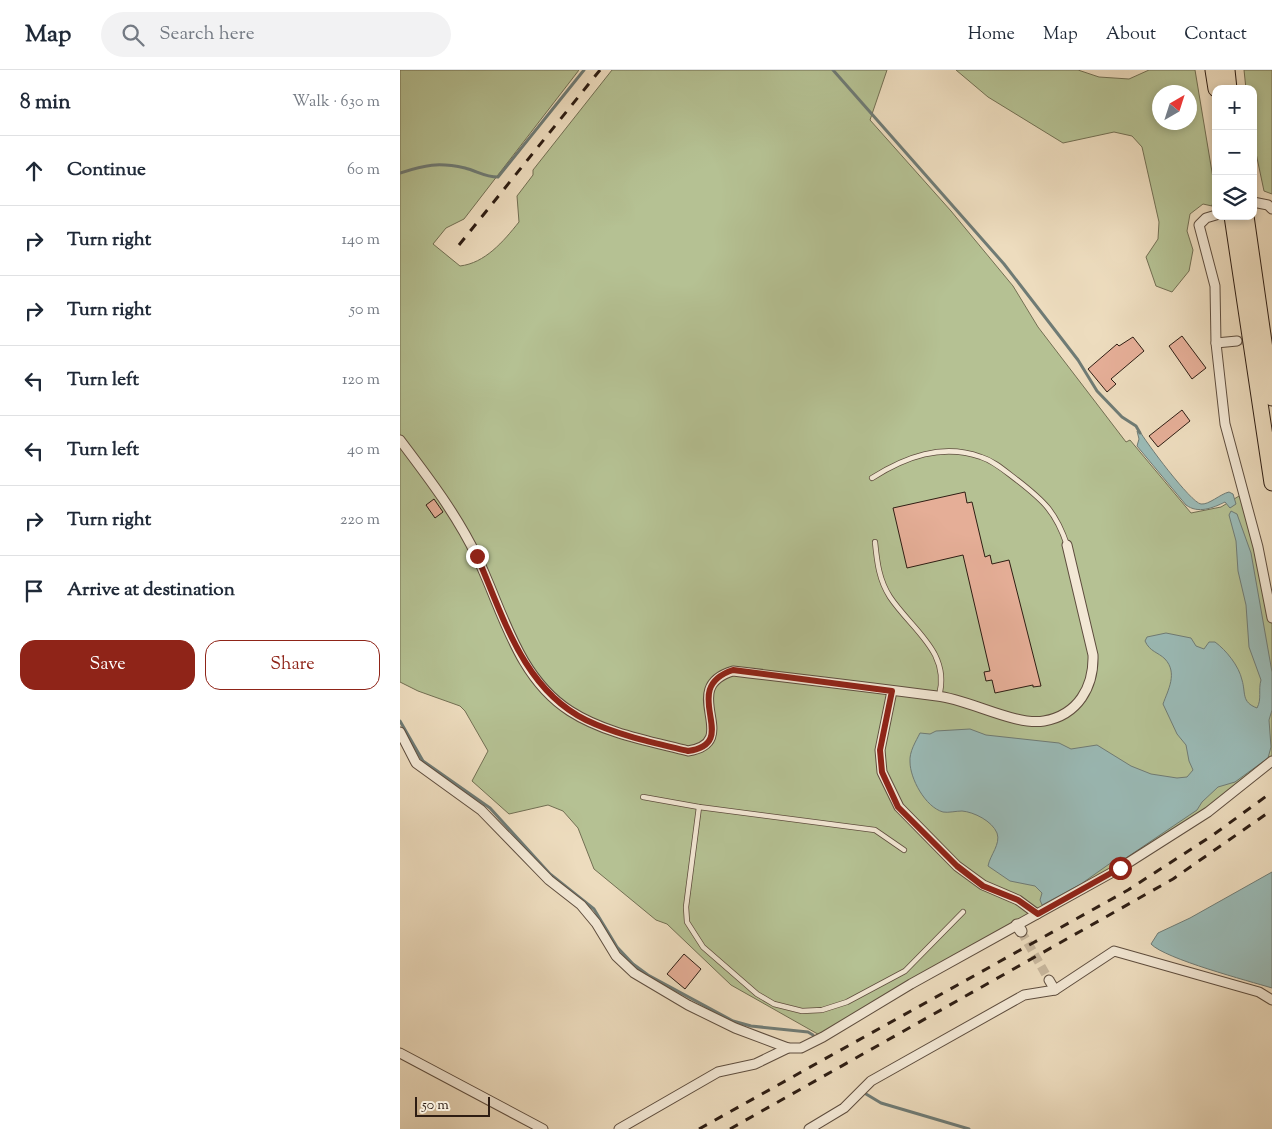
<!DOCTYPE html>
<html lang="en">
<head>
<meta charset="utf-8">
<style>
  body { margin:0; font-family:"Sorts Mill Goudy",serif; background:#f2f2f3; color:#1f2937 }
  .controls { position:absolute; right:15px; top:15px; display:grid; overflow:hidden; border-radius:10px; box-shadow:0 2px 8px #0003 }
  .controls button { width:45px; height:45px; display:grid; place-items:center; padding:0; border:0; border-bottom:1px solid #e0e1e3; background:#fff; color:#1f2937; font:25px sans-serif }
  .compass { position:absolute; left:752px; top:15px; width:45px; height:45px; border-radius:50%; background:#fff; box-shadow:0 2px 8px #0003; rotate:39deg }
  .scale { position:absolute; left:15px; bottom:12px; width:75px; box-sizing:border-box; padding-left:5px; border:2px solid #2e1d13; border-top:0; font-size:14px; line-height:18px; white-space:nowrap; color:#2e1d13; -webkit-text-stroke:4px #f3e8d5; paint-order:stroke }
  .stop { position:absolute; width:15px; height:15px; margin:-11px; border:4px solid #8f2418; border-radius:50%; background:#fff }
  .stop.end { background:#8f2418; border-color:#fff; box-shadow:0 1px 5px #0008 }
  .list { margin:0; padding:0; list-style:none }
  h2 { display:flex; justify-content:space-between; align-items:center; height:65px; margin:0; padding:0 20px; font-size:21px }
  h2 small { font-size:16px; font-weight:400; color:#747a83 }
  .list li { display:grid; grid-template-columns:32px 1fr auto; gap:15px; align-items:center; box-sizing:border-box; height:70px; padding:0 20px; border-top:1px solid #e0e1e3 }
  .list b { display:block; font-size:19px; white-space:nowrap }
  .list em { font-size:16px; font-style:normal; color:#747a83 }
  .actions { display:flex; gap:10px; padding:15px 20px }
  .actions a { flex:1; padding:11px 0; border:1px solid #8f2418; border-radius:15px; text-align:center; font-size:18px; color:#8f2418 }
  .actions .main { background:#8f2418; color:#fff }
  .icon { flex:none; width:28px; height:28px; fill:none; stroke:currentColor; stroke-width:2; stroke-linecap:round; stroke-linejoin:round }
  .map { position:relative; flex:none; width:872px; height:1059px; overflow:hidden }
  header { display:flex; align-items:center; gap:30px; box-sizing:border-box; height:70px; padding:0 25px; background:#fff; border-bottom:1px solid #e0e1e3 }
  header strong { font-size:24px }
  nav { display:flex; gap:28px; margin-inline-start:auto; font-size:18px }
  .search { width:350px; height:45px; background:#f2f2f3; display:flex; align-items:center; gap:12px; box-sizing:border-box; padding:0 18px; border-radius:28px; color:#747a83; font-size:19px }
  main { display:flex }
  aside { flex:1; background:#fff }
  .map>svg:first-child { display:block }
</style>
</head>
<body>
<header>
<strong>Map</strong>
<div class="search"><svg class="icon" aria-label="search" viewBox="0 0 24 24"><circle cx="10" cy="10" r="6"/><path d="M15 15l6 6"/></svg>Search here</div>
<nav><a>Home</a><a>Map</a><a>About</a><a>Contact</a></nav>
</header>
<main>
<aside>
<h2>8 min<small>Walk · 630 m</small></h2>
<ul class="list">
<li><svg class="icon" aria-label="ahead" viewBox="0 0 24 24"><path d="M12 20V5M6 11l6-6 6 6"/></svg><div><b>Continue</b></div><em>60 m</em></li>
<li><svg class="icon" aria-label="right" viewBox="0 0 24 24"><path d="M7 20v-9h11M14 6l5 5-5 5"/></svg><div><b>Turn right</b></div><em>140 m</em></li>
<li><svg class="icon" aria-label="right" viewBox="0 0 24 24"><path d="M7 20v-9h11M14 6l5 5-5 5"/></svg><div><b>Turn right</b></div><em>50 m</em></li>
<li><svg class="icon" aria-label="left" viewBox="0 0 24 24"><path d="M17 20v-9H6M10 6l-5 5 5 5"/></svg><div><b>Turn left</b></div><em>120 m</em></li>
<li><svg class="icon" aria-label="left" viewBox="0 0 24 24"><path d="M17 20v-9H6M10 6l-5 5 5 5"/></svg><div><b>Turn left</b></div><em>40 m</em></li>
<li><svg class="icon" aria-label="right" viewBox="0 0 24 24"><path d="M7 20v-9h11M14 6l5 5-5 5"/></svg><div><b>Turn right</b></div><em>220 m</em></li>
<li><svg class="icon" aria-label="arrive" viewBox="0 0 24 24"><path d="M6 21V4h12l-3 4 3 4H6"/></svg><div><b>Arrive at destination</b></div></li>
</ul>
<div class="actions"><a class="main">Save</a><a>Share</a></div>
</aside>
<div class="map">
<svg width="872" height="1059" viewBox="0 0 872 1059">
  <rect width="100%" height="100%" fill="#eddcbe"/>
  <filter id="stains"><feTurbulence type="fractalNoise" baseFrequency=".004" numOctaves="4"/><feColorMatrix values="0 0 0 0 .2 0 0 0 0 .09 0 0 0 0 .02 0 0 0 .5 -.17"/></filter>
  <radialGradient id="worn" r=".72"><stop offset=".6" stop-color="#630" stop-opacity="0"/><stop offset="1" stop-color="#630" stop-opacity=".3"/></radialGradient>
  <g fill="#b5c193" stroke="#726f53" fill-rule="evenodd">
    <path d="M0,0H179L64,149L46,158L33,174L60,196C85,193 103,172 119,152L117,126L133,105V100L212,0H487L470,50L551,141L613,216L638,257L726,372L730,370L791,443L821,437L844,423L872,548V691L808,742L423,967L331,915L267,854L256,850L194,799L178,758L163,741L148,735L109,744L72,711L88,681L65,641L60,636L18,621L0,612Z"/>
    <path d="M556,0H678L699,7L729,9L749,0H795L815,120L812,136L803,134L790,144L787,161L793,180L789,201L772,222L756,216L746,187L758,169L759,152L742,77L732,66L714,62L663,73L588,27ZM760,22H790V52H760Z"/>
    <path d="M844,0H872V124L864,121L853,69V19H846Z"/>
  </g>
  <g fill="#9abab6" stroke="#6f7b75">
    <path d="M739,360C745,371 791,433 801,434C809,435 820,424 829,422L833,424L836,434L830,438L825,432C813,438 798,444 786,435L737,376L739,369L737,361Z"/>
    <path d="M831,441L837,444L851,483L872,602V640L869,650L871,677L868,688L835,712L818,717L802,732L797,740L726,788L720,787L712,792L681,814L642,835L640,830L642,823L635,816L610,811L588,796C590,785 601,774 597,763C592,751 574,742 562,741C556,741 548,743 543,742C525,737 510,708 510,692C509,682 516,671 520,663L530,664L536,661L570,659L586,665L659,673L671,679L697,675L731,696L751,704L777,708L787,707L793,700L789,691L786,675L777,664L763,634C768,620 778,603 765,589C758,582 750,582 745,571L747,567L766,563L791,568L796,576L804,579L809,572H815C826,580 839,596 842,610C846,623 841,632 857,638C862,629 858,620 861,610L849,577L846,535L838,501L836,471L829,445Z"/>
    <path d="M872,802V918C849,911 765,889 751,874L758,863L790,848Z"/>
  </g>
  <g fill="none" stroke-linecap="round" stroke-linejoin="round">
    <g stroke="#6f7b75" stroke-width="3">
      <path d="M433,0L604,194L678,290L697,321L722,347L736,356L740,363"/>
      <path d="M0,103C25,95 38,92 65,98C77,101 85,107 98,107L184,0"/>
      <path d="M0,651L23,691L90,738L150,804L194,839L217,877L233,894L248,905L333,951L351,956L408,962L413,965"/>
      <path d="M466,1024L481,1033L569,1059"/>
    </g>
  </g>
  <g fill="#e5ae97" stroke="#2e1d13">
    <path d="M782,266L806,298L792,309L769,276Z"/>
    <path d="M733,267L744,281L711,309L716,314L707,322L688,299L717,274L719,276Z"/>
    <path d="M782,340L790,351L758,377L749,366Z"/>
    <path d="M565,422L567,433L572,432L585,487L590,485L592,494L609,490L641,616L633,617V615L595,623L592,610L586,611L584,602L590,601L563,485L507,498L493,438Z"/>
    <path d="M34,429L43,442L35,448L26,435Z"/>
    <path d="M284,884L301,899L285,919L267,904Z"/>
  </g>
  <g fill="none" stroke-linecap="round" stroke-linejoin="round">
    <g stroke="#c7b69c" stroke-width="9" stroke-dasharray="9 4.5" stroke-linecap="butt">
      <path d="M837,271L872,267"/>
      <path d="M621,861L649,910"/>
    </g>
    <defs>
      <g id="service">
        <path d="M472,408C505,387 542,373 581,387C594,391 605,401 617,410C644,431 656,442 667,475"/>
        <path d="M475,472C477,492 479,510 490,527C512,560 551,582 539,626"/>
        <path d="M243,727L299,737L475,760L504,780"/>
        <path d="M299,737L286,837L287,852L303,877L357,924L374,934L402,941L422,940L447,932L505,901L563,842"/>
      </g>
      <g id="minor">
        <path d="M853,132L868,135L872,139"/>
        <path d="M816,145L806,148L799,155L815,216L816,273L825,354L858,477L872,548"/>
        <path d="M816,273L837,271"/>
        <path d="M0,370C28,407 57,445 77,487C103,541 117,607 170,641C204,663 249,671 288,681C344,672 276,618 333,601C401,609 469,617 537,626C568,629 615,656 644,651C678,645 694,617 693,585L667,475"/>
        <path d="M492,621L480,680L482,702L499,737L557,796L583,815L618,830L637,844"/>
        <path d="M0,662L16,693L81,740L149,810L181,835L196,853L216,886L234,903L288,935L335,958L388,978"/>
        <path d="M649,910L655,920"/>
        <path d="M0,983L143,1059"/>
        <path d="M219,1059L318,1002L355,994L388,978H401L423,967L511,914L720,798L808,742L872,691"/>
        <path d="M409,1059L444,1038L471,1011L624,925L655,920L714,881L859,922L872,930"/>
      </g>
      <path id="tertiary" d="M617,855L621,861"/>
      <g id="trunk">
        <path d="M813,0L816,19"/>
        <path d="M827,0L829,19"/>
        <path d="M832,146L872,413"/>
        <path d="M846,146L872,328"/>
      </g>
    </defs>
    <use href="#service" stroke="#5e4d3e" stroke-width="6"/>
    <use href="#minor" stroke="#5e4d3e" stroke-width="11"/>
    <use href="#tertiary" stroke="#5e4d3e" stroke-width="13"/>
    <use href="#trunk" stroke="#2e1d13" stroke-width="17"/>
    <use href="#service" stroke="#f3e8d5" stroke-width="4.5"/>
    <use href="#minor" stroke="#f3e8d5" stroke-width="9"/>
    <use href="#tertiary" stroke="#f3e8d5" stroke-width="11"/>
    <use href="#trunk" stroke="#eddcbe" stroke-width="15"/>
    <g stroke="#2e1d13" stroke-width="3" stroke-dasharray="9 9" stroke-linecap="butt">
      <path d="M59,175L200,0"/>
      <path d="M299,1059L728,820L813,765L872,722"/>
      <path d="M330,1059L773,809L872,740"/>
    </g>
  </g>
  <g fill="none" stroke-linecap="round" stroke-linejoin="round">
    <path stroke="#8f2418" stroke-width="6" d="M77,486C103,546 123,619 186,650C217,665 255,673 288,681C344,673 276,619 333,600L492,621L480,680L482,702L498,737L557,796L583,816L618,830L638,844L720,798"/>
  </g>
  <rect width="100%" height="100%" filter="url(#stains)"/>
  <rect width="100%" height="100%" fill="url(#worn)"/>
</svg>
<div class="controls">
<button>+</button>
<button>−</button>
<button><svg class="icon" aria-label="layers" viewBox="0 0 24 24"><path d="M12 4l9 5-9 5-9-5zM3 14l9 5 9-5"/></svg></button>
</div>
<svg class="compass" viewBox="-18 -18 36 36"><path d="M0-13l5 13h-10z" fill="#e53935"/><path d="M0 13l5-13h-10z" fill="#747a83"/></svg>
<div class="scale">50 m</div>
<div class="stop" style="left:720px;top:798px"></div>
<div class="stop end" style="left:77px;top:486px"></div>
</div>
</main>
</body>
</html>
